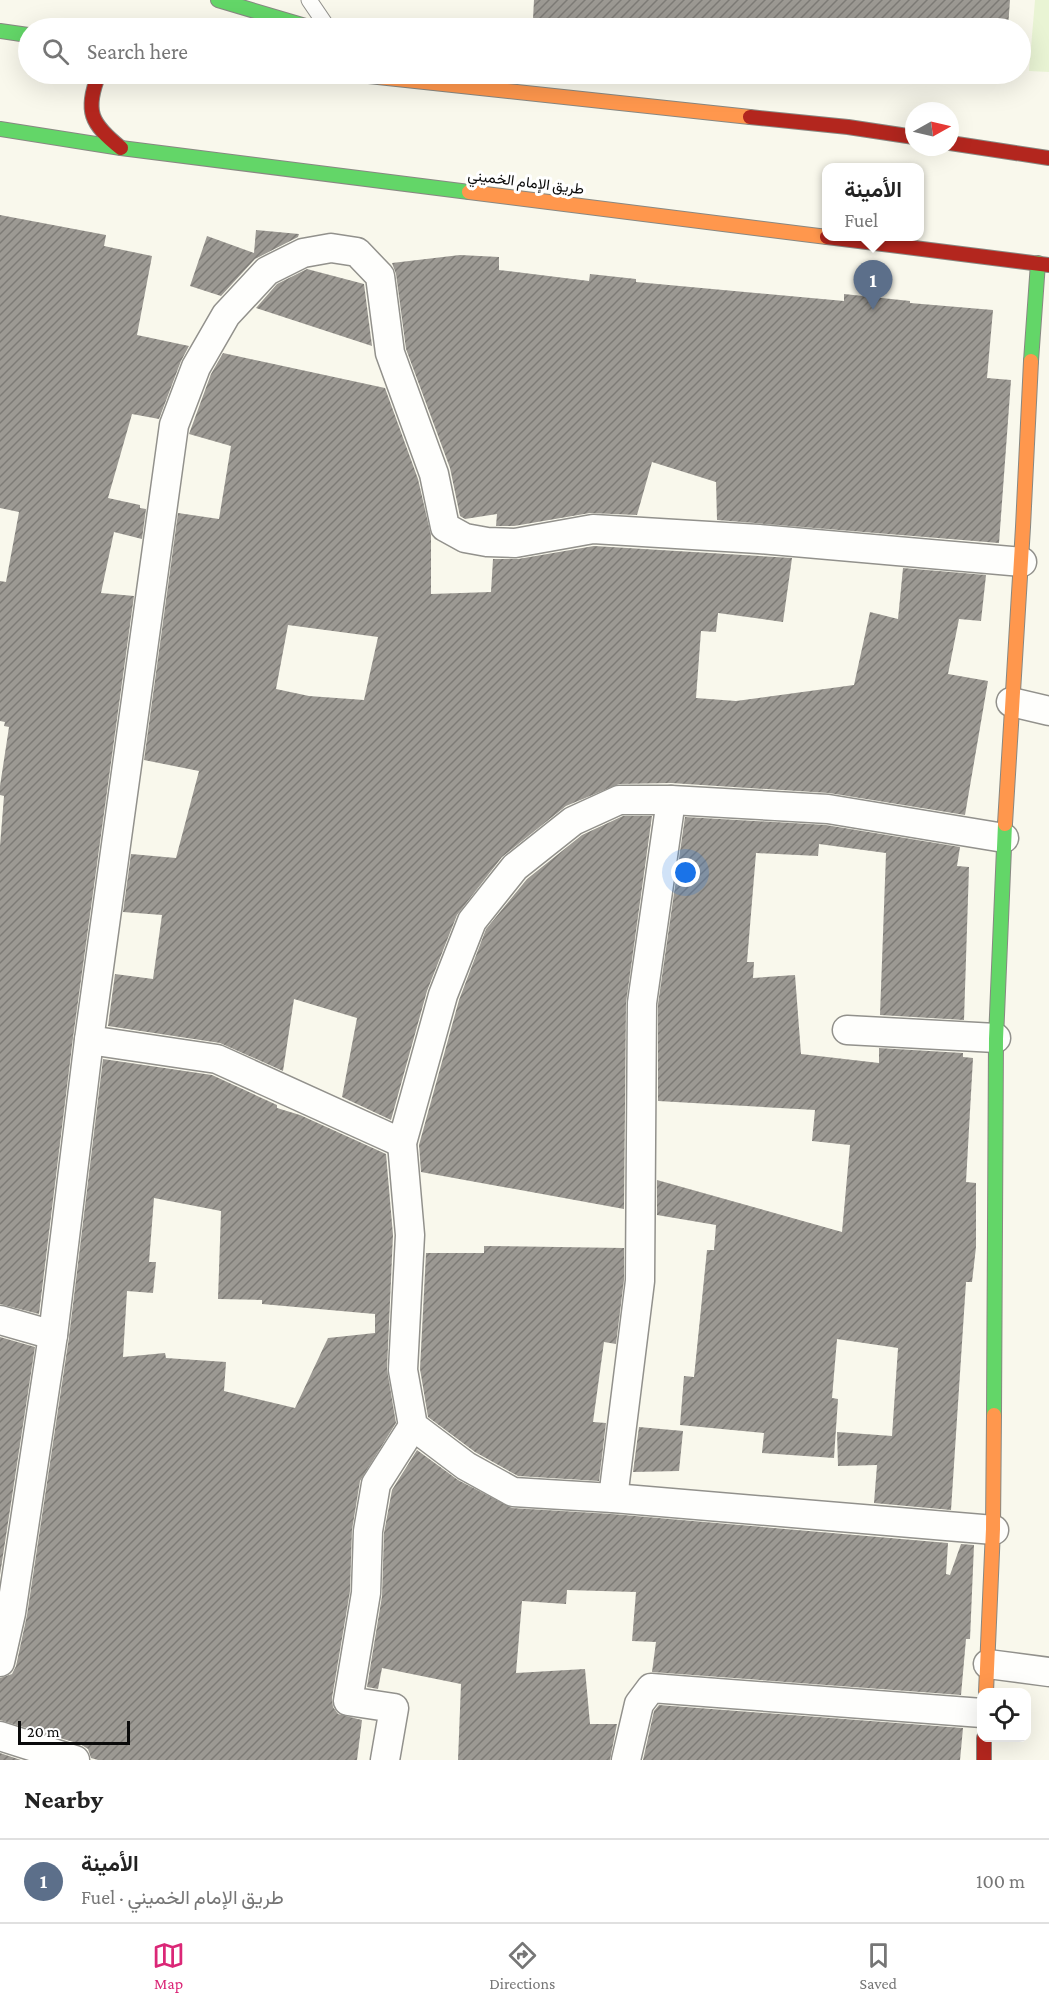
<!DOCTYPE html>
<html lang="en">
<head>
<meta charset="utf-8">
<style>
  body { margin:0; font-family:"Crimson Pro",Vazirmatn,serif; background:#f6f6f6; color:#222 }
  .controls { position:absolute; right:18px; bottom:18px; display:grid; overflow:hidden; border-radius:12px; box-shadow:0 6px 24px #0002 }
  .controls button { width:54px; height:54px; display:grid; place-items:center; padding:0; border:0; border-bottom:2px solid #e0e0e0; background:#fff; color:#222; font:30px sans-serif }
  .compass { position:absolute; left:905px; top:102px; width:54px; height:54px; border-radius:50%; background:#fff; box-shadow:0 6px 24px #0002; rotate:82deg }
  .scale { position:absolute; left:18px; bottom:15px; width:112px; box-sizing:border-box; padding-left:6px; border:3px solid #0a0a0a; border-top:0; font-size:16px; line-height:21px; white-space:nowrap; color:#0a0a0a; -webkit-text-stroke:4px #fff; paint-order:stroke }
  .you { position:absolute; left:686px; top:873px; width:21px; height:21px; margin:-15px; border:4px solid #fff; border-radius:50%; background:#1a73e8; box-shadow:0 0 0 9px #1a73e833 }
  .badge { display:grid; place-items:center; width:39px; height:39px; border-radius:50%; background:#db2777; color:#fff; font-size:20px; font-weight:700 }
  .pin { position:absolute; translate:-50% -50px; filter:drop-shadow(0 2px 3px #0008) }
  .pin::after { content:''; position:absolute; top:32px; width:21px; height:18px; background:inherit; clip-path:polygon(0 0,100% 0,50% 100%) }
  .popup { position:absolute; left:822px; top:163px; width:102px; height:78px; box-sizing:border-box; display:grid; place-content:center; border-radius:12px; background:#fff; filter:drop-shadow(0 2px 4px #0005); font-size:20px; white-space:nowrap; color:#767676 }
  .popup b { font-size:22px; color:#222 }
  .popup::after { content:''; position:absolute; left:50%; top:100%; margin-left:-12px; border:12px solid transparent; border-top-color:#fff }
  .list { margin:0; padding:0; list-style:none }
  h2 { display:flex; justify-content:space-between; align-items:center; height:78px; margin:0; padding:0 24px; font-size:26px }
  h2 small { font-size:20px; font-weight:400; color:#767676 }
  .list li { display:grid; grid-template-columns:39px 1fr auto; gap:18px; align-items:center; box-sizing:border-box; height:84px; padding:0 24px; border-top:2px solid #e0e0e0 }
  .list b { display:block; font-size:22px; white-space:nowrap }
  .list p { margin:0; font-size:20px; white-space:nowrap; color:#767676 }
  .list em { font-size:20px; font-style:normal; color:#767676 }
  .icon { flex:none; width:33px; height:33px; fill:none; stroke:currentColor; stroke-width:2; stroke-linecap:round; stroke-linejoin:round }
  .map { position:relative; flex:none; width:1049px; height:1760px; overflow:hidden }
  .search { position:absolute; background:#fff; box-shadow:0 6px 24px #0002; left:18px; right:18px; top:18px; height:66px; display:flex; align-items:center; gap:15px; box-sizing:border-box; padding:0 21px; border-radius:33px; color:#767676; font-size:22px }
  .sheet { height:162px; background:#fff }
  nav { display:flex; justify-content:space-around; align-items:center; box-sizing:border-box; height:84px; border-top:2px solid #e0e0e0; background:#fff; font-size:16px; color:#767676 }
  nav a { display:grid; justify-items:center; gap:3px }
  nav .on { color:#db2777 }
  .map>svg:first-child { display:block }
</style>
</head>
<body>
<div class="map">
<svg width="1049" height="1760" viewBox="0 0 1049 1760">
  <defs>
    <pattern id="building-hatch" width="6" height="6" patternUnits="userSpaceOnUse" patternTransform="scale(1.5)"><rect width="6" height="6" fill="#9c9993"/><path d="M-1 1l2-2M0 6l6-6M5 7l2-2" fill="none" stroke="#7d7b76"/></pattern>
  </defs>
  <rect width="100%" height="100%" fill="#f9f8ec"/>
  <path fill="#e9f4d4" d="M1035,0H1049V72L1029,71Z"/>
  <g fill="url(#building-hatch)" fill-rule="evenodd">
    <path d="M534,0H1010L1008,28H604L533,19Z"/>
    <path d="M956,74H1004L1003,79Z"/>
    <path d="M0,215L106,235L104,246L152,256L137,335L189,346L181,361L159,419L132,414L108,498L140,505V508L146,509L142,539L114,532L101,593L134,596L73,1038L39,1314L0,1304V846L4,796L0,795V786L9,727L4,726L5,722L0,721V581L6,582L19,512L0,508Z"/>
    <path d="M256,230L299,234L298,237L255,259L221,296L190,286L207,236L254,253Z"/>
    <path d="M460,255L499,257V270L589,281L590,274L636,279V282L844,301V294L910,301V303L993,310L987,378L1011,380L999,543L717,520L716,482L652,462L637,515L590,513L514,526H496L497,514L465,519L460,516L450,468L406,349L396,274L392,263Z"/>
    <path d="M307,269L364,284L372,346L256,308L277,284Z"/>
    <path d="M223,353L385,388L418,479L431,535V594L491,592L493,559H518L594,546L792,558L783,622L718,613L716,632L701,631L696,698L736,701L854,685L870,612L898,619L903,568L986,575L981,621L959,619L948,674L988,681L965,815L829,793L671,783L619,784L566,806L502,857L457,915L427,991L391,1120L342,1097L357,1018L294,999L283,1071L220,1043L108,1026L115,974L153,979L162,915L123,912L131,854L176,858L199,771L144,760L178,513L219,519L231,446L189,434L211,374ZM288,625L378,637L364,700L309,696L276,689Z"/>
    <path d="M623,816H652L626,1003L624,1209L421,1172L419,1145L459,1000L486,929L527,879L582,835Z"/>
    <path d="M685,817L826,825L960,847L957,866L969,867L964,1020L880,1015L886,853L819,844L818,856L756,853L747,962H754L753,978L795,975L801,1054L879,1063V1048L963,1053V1057L973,1058L966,1182L976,1183V1247L972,1282H966L951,1510L874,1503L877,1465L838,1466L837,1432L892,1436L898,1348L837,1339L832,1398L838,1399L834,1458L762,1453L764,1433L680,1425L684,1376L694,1377L707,1250H714L716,1225L657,1215V1180L842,1232L850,1145L812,1141L815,1110L658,1101V1004Z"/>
    <path d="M103,1059L212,1075L277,1105V1108L300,1115L386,1154L393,1235L387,1369L396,1423L360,1481L352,1530L350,1591L332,1698L333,1707L338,1714L362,1720L357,1760H98L91,1758L88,1749L80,1744L0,1720V1678L12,1674L16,1666L27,1615L69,1337ZM154,1198L221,1211L218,1299L262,1300V1304L375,1314V1333L328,1338L295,1408L224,1391L226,1362L166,1358L165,1353L123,1357L127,1291L153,1293L156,1262H149Z"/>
    <path d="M484,1246L624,1248V1280L616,1344L604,1342L593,1422L606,1423L599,1481L518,1476L475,1452L428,1417L420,1369L426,1253H484Z"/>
    <path d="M0,1337L35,1347L0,1575Z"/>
    <path d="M639,1427L683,1431L679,1471L633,1472Z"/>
    <path d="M417,1450L458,1480L512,1508L612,1514L948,1543L946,1574L950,1575L961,1544L974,1545L970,1639H966L961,1695L652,1672L656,1642L632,1641L636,1592L567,1590L566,1604L522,1601L516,1673L585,1669L590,1724H617L610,1760H458L461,1684L382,1668L378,1689L367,1687L382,1596L384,1533L392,1490Z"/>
    <path d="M659,1705L963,1728L960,1760H643L654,1711Z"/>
    <path d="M0,1753L21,1760H0Z"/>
  </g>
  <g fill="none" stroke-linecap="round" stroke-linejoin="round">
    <defs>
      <path id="lane" d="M309,0L328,28"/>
      <g id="street">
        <path d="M1011,702L1049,711"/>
        <path d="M847,1030L996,1038"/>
        <path d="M89,1040L217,1059L402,1143"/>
        <path d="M0,1320L53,1335"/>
        <path d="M613,1498L640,1281L642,1003L671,800"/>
        <path d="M994,1530L613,1498L513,1492L466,1466L413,1426L403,1370L410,1235L402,1143L443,995L472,921L515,867L573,821L619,800H671L828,809L1004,838"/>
        <path d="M0,1662L11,1613L53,1335L89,1040L174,425L196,367L226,315L267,271L303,253L331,248L357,252L380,276L390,353L434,474L445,527L465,538L487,542L515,543L593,529L759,539L1022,562"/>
        <path d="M988,1664L1049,1672"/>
        <path d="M0,1736L75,1760"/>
        <path d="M385,1760L394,1708L348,1701L366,1593L368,1531L376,1484L413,1426"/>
        <path d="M626,1760L639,1704L651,1688L982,1713"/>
      </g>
      <g id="fast">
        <path d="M218,0L312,28"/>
        <path d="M0,31L28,35"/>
        <path d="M0,129L121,148L469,192"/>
        <path d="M1031,361L1038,263"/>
        <path d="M994,1415L996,1039L1005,824"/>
      </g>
      <g id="slow">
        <path d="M350,74L750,117"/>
        <path d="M469,192L827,237"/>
        <path d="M1005,824L1023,527L1031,361"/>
        <path d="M986,1692L993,1529L994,1415"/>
      </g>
      <g id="jam">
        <path d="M99,74C84,111 91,124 121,148"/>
        <path d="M750,117L848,127L914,137"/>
        <path d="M950,143L1049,158"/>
        <path d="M827,237L1049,265"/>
        <path d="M984,1738V1760"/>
      </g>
    </defs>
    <use href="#lane" stroke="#92918c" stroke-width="17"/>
    <use href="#street" stroke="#92918c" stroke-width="31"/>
    <use href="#fast" stroke="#888882" stroke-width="16"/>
    <use href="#slow" stroke="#888882" stroke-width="16"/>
    <use href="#jam" stroke="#888882" stroke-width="16"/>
    <use href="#lane" stroke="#fefefc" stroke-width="15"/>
    <use href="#street" stroke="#fefefc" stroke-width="28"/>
    <use href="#fast" stroke="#63d668" stroke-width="14"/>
    <use href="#slow" stroke="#ff974d" stroke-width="14"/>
    <use href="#jam" stroke="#b3261e" stroke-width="14"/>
  </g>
  <g text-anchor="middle" stroke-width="6" stroke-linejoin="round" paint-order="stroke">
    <g font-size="15" fill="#0a0a0a" stroke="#fff">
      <text transform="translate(526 182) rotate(7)" y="5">طريق الإمام الخميني</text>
    </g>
  </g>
</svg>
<div class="controls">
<button><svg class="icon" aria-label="locate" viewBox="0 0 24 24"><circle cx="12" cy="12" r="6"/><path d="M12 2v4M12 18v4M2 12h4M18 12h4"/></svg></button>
</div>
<svg class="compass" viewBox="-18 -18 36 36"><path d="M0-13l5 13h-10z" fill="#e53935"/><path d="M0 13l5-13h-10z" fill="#767676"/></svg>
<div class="scale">20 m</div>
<div class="you"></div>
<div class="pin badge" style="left:873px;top:310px;background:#5c6f8a">1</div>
<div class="popup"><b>الأمينة</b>Fuel</div>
<div class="search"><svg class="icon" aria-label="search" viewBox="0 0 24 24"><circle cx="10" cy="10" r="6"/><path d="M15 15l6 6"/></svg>Search here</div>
</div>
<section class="sheet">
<h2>Nearby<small></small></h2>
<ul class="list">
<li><span class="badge" style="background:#5c6f8a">1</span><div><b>الأمينة</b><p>Fuel · طريق الإمام الخميني</p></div><em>100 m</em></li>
</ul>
</section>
<nav>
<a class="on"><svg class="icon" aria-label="map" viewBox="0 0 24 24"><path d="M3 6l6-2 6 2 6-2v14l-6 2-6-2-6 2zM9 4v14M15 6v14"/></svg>Map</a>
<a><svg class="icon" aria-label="directions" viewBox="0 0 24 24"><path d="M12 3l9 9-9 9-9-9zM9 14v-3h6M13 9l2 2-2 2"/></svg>Directions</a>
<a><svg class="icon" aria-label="saved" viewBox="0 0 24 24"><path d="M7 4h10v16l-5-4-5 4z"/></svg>Saved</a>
</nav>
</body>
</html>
